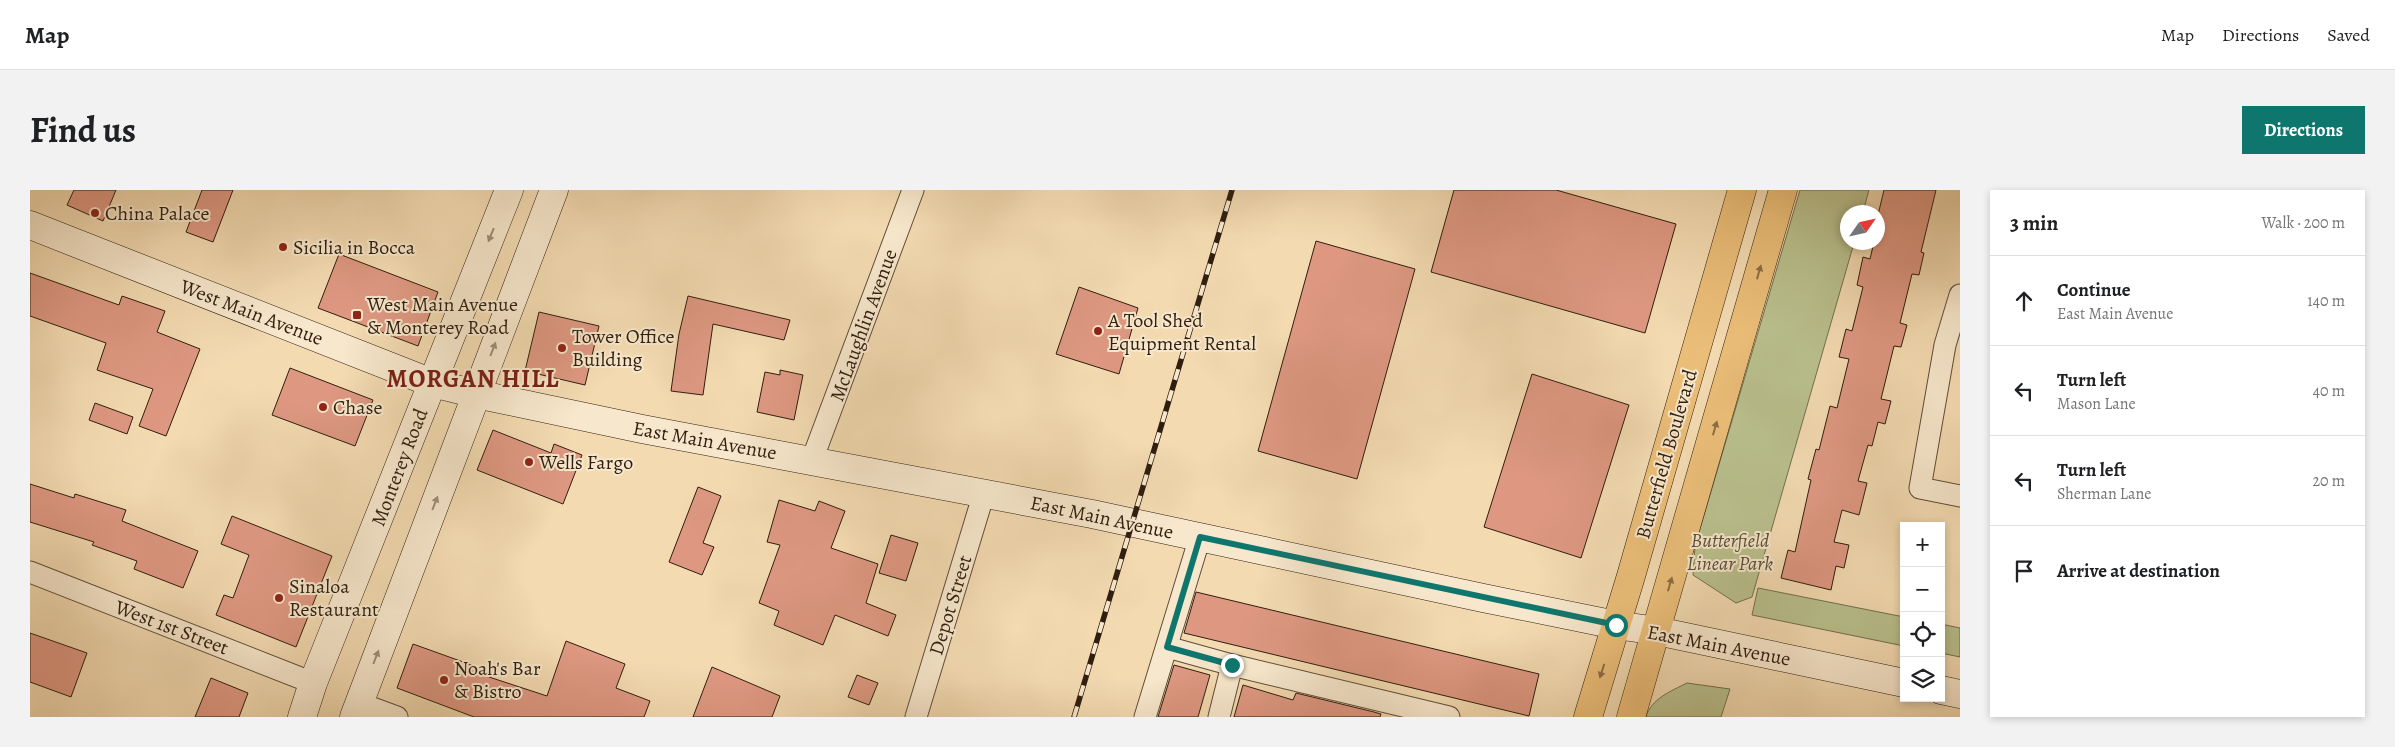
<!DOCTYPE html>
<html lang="en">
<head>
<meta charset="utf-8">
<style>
  body { margin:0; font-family:Alegreya,serif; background:#f2f2f2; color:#202124 }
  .controls { position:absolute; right:15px; bottom:15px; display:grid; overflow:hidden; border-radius:0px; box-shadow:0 2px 8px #0003 }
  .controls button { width:45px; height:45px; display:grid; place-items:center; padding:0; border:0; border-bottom:1px solid #e0e0e0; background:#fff; color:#202124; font:25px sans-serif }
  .compass { position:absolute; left:1810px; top:15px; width:45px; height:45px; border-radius:50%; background:#fff; box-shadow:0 2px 8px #0003; rotate:56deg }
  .stop { position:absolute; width:15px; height:15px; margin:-11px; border:4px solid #0f766e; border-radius:50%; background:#fff }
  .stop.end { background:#0f766e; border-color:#fff; box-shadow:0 1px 5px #0008 }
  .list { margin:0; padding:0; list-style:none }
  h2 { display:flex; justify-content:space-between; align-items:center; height:65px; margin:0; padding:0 20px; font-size:21px }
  h2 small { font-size:16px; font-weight:400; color:#757577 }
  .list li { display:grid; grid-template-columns:32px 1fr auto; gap:15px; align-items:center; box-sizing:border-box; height:90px; padding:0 20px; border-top:1px solid #e0e0e0 }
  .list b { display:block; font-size:19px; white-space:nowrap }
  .list p { margin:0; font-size:16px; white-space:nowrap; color:#757577 }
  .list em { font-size:16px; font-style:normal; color:#757577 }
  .icon { flex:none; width:28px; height:28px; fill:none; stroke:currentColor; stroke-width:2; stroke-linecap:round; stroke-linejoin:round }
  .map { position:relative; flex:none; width:1930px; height:527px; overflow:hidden; border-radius:0px }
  header { display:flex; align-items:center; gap:30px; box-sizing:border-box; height:70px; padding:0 25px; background:#fff; border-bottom:1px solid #e0e0e0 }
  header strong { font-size:24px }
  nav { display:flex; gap:28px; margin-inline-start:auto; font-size:18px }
  .intro { display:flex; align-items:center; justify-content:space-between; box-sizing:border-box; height:120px; padding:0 30px }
  h1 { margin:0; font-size:35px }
  .button { padding:12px 22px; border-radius:0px; background:#0f766e; color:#fff; font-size:18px; font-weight:700 }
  main { display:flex; gap:30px; padding:0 30px }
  aside { flex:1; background:#fff; border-radius:0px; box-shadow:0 2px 8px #0003 }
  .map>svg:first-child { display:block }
</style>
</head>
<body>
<header>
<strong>Map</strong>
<nav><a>Map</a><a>Directions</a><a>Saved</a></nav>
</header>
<div class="intro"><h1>Find us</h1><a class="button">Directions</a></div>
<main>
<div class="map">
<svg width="1930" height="527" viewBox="0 0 1930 527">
  <rect width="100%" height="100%" fill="#f3dab1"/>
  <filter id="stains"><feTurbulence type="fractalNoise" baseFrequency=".004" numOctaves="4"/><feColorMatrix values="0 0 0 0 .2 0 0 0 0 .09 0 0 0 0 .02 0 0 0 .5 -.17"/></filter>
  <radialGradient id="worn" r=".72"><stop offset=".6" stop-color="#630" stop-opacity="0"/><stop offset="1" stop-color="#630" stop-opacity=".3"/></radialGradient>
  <g fill="#b9c08d" stroke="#746f4e">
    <path d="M1770,0H1839L1833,22H1818V52L1824,53L1722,407L1706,413L1663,385L1665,356Z"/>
    <path d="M1728,398L1874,427V456L1722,425Z"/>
    <path d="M1911,434L1930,438V467L1911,463Z"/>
    <path d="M1657,493L1700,499L1691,527H1616C1621,509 1641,501 1657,493Z"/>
  </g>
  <g fill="#de9882" stroke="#2f1e0f">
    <path d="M44,0H86L73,31L37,15Z"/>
    <path d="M172,0H203L183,52L156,42Z"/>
    <path d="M1424,0H1526L1646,34L1615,143L1401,82Z"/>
    <path d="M1854,0H1906L1891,62L1894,63L1889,85L1882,84L1870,133L1877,135L1871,157L1864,156L1851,209L1861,211L1855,234L1848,232L1842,256L1838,255L1828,291L1837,293L1829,325L1812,320L1804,352L1819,355L1814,378L1806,376L1801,400L1751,388L1758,360L1765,362L1781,290L1778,289L1786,259L1789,260L1800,216L1807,218L1819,169L1809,167L1816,139L1822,141L1833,97L1827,95L1833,67L1840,69L1844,52H1848V25Z"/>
    <path d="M1286,51L1385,79L1327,289L1228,261Z"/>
    <path d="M309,64L408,102L388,156L288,118Z"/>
    <path d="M0,83L89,115L92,106L135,121L127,142L170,159L136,246L109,236L123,199L67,180L76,153L0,126Z"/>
    <path d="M1049,97L1108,118L1089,184L1026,164Z"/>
    <path d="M658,106L760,130L754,150L683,134L673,205L641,201L649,144Z"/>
    <path d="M509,122L569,136L555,195L495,181Z"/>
    <path d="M260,178L343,210L325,256L242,225Z"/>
    <path d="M750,180L773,185L764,230L727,222L735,182L750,185Z"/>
    <path d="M1502,184L1599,215L1551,368L1454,337Z"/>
    <path d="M65,213L103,227L97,244L59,230Z"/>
    <path d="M463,240L521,263L524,254L552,265L533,314L447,280Z"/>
    <path d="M0,294L44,308L45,304L96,320L92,331L168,361L153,398L104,379L107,371L62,355L64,352L0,332Z"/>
    <path d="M668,297L691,306L673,353L684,357L672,385L639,372Z"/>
    <path d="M749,310L785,321L789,311L815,321L801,358L848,374L836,413L866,425L858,446L805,425L793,455L744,435L749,421L729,413L750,355L737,352Z"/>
    <path d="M202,326L302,366L266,457L186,425L194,405L203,408L219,365L191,354Z"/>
    <path d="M861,345L888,353L876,391L849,383Z"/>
    <path d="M1166,402L1509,484L1499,526L1154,443Z"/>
    <path d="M0,443L57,463L41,507L0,492Z"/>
    <path d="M536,451L595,474L586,498L620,511L614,527H444L367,498L383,454L461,482L459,487L517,506Z"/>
    <path d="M1144,475L1180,485L1168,527H1128Z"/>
    <path d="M682,477L750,506L742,527H663Z"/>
    <path d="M827,485L848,493L839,515L818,507Z"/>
    <path d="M181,488L218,503L209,527H165Z"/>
    <path d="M1213,495L1263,510L1266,503L1344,522L1351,524L1350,527H1204Z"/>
  </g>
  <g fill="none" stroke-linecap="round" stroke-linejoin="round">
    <defs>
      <g id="minor">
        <path d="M1930,105L1915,155L1890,298L1930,306"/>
        <path d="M782,270L883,0"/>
        <path d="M0,382L283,493"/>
        <path d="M1137,457L1202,475L1419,527"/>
        <path d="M329,513L367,527"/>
        <path d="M886,527L954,303"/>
        <path d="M1115,527L1170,347"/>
        <path d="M1189,527L1202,475"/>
      </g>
      <g id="secondary">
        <path d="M0,35L402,193L446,204L612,239L1062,324L1453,408L1586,435L1627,441L1874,493"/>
        <path d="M1911,500L1930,504"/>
        <path d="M272,527L283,493L479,0"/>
        <path d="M324,527L524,0"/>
      </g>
      <g id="primary">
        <path d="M1558,527L1601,386L1712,0"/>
        <path d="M1601,527L1753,0"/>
      </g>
    </defs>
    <use href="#minor" stroke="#604d38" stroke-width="23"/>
    <use href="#secondary" stroke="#2f1e0f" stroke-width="29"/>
    <use href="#primary" stroke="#2f1e0f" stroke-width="29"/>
    <use href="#minor" stroke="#f7e7cc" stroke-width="21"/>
    <use href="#secondary" stroke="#f7e7cc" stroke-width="28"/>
    <use href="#primary" stroke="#eabd78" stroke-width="28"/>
    <defs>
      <path id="rail" d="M1044,527L1202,0"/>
    </defs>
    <use href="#rail" stroke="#2f1e0f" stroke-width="5.5"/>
    <use href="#rail" stroke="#f7e7cc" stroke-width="4" stroke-dasharray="11" stroke-linecap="butt"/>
  </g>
  <defs><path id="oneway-solid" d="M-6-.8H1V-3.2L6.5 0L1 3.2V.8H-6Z" transform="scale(1.25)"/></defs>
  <g fill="#9d8d77">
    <use href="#oneway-solid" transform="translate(461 45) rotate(112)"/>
    <use href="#oneway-solid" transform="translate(463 159) rotate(-69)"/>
    <use href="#oneway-solid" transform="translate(405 313) rotate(-69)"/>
    <use href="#oneway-solid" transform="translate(346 467) rotate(-69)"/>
  </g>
  <g fill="#8c6e44">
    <use href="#oneway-solid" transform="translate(1729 82) rotate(-74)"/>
    <use href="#oneway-solid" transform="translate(1685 238) rotate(-74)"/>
    <use href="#oneway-solid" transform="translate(1640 394) rotate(-74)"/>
    <use href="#oneway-solid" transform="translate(1572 481) rotate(108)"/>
  </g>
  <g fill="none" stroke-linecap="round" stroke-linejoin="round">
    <path stroke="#0f766e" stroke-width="6" d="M1202,475L1137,457L1170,347L1586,435"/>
  </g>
  <g fill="#8f2418" stroke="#f7e7cc" stroke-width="2">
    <circle cx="65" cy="23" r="5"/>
    <circle cx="253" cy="57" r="5"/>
    <rect x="322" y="120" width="10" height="10" rx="2.5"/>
    <circle cx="1068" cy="141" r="5"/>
    <circle cx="532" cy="158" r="5"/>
    <circle cx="293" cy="217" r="5"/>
    <circle cx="499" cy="272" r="5"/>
    <circle cx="249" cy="408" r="5"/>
    <circle cx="414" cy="490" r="5"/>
  </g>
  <g text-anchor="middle" stroke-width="4" stroke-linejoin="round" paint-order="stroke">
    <g font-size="20" fill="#2f1e0f" stroke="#f7e7cc" text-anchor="start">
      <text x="75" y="30">China Palace</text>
      <text x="263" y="64">Sicilia in Bocca</text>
      <text x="337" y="121">West Main Avenue<tspan x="337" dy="23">&amp; Monterey Road</tspan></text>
      <text x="1078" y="137">A Tool Shed<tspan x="1078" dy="23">Equipment Rental</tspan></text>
      <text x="542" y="153">Tower Office<tspan x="542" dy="23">Building</tspan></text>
      <text x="303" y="224">Chase</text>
      <text x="509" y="279">Wells Fargo</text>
      <text x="259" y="403">Sinaloa<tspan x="259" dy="23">Restaurant</tspan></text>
      <text x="424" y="485">Noah's Bar<tspan x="424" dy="23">&amp; Bistro</tspan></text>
    </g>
    <g font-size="20" fill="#2f1e0f" stroke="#f7e7cc">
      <text transform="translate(222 122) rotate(21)" y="7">West Main Avenue</text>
      <text transform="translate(833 135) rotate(-70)" y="7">McLaughlin Avenue</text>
      <text transform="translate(675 250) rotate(10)" y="7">East Main Avenue</text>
      <text transform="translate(1636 264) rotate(-74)" y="7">Butterfield Boulevard</text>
      <text transform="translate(369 277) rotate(-69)" y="7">Monterey Road</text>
      <text transform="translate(1072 327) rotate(12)" y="7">East Main Avenue</text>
      <text transform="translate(920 415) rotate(-73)" y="7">Depot Street</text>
      <text transform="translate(142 437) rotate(21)" y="7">West 1st Street</text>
      <text transform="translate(1689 455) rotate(11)" y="7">East Main Avenue</text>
    </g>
    <g font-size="20" font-style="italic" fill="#584f35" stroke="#f7e7cc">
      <text x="1700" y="357">Butterfield<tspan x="1700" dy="23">Linear Park</tspan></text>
    </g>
    <g font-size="25" font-weight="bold" letter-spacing="1" fill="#7a1f14" stroke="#f7e7cc">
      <text x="443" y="197">MORGAN HILL</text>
    </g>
  </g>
  <rect width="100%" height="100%" filter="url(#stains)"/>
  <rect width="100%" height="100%" fill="url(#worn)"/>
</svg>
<div class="controls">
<button>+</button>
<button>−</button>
<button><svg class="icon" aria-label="locate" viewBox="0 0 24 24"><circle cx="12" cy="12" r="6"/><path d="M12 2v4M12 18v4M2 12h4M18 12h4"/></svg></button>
<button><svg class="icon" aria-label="layers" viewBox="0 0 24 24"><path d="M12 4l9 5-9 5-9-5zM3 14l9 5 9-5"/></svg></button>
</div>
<svg class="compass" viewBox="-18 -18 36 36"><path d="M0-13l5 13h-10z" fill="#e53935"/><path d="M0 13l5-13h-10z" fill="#757577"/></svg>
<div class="stop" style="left:1586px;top:435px"></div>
<div class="stop end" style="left:1202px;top:475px"></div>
</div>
<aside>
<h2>3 min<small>Walk · 200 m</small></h2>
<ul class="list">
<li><svg class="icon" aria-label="ahead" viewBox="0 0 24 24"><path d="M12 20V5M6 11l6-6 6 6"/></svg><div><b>Continue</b><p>East Main Avenue</p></div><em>140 m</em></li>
<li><svg class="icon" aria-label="left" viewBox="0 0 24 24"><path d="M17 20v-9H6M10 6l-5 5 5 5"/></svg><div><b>Turn left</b><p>Mason Lane</p></div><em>40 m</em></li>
<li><svg class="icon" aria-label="left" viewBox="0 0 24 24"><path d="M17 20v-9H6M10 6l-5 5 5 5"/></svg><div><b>Turn left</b><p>Sherman Lane</p></div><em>20 m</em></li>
<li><svg class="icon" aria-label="arrive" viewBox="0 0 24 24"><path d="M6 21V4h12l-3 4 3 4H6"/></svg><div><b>Arrive at destination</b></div></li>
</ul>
</aside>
</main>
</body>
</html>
